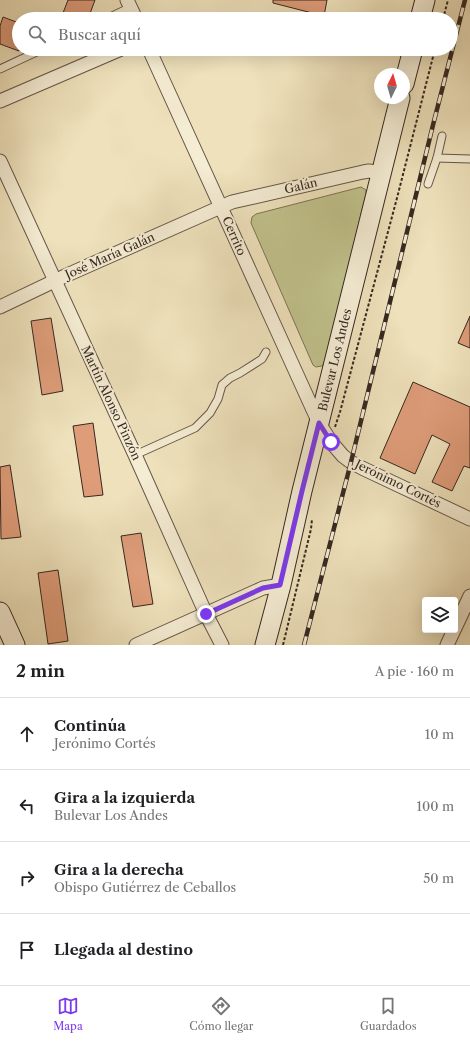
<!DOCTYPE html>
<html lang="es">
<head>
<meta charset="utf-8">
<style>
  body { margin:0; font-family:"Libre Caslon Text",serif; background:#f6f6f6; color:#202124 }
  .controls { position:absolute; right:12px; bottom:12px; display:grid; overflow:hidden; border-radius:4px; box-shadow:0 4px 16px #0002 }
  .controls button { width:36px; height:36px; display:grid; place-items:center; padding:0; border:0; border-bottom:1px solid #e0e0e0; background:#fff; color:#202124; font:20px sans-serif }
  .compass { position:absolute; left:374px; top:68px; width:36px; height:36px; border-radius:50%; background:#fff; box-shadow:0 4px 16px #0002; rotate:5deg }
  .stop { position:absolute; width:12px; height:12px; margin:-9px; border:3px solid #7c3aed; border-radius:50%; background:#fff }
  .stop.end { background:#7c3aed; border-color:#fff; box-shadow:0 1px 4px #0008 }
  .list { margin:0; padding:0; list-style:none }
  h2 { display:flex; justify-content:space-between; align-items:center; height:52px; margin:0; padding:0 16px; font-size:17px }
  h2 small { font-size:13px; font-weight:400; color:#757577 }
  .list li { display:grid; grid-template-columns:26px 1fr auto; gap:12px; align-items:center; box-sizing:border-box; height:72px; padding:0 16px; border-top:1px solid #e0e0e0 }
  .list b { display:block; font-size:15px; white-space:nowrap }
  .list p { margin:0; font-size:13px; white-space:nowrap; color:#757577 }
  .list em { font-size:13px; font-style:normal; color:#757577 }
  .icon { flex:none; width:22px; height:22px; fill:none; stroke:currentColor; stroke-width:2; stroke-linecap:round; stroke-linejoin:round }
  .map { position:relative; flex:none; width:470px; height:645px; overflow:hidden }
  .search { position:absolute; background:#fff; box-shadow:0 4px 16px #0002; left:12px; right:12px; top:12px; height:44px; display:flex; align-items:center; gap:10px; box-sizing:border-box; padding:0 14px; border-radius:22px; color:#757577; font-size:15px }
  .sheet { height:340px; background:#fff }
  nav { display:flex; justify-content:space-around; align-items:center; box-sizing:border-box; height:56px; border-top:1px solid #e0e0e0; background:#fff; font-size:11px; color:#757577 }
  nav a { display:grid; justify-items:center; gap:2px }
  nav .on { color:#7c3aed }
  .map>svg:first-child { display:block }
</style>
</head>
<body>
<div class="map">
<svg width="470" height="645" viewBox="0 0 470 645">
  <rect width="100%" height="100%" fill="#eee1bb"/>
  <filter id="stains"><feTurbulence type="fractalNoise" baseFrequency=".005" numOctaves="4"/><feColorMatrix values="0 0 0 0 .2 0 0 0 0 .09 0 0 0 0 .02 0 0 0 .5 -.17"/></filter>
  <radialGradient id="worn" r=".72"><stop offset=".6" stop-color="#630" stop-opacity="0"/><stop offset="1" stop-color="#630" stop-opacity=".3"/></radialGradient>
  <path fill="#c0c18b" stroke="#7b7456" d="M361,187L366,190V194L325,361L322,366L316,367L313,365L251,223L252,217L256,214Z"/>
  <g fill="#de9c79" stroke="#362821">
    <path d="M68,0H95L88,19H80L63,13Z"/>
    <path d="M273,0H327L324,16L273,3Z"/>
    <path d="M3,17L19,23V51L0,44V26Z"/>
    <path d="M470,316V348L458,343Z"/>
    <path d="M51,318L63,391L42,395L31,321Z"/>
    <path d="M413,382L470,407V468L464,466L452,491L432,482L450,444L432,435L415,474L380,458Z"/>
    <path d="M93,423L103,495L84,497L73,426Z"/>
    <path d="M10,465L21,537L1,539L0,467Z"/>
    <path d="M141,533L153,604L133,607L121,536Z"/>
    <path d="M58,570L68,641L48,644L38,573Z"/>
  </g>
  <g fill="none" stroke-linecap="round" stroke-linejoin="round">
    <defs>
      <g id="service">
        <path d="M106,19L131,7"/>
        <path d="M0,69L43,49"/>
        <path d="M437,158L470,159"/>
        <path d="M428,184L437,158L442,136"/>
        <path d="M135,455L195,428L210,413L218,399L222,385L230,378L240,373L262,359L266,352"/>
      </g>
      <g id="minor">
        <path d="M127,0L136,19"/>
        <path d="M149,49L319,423L331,442L343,456L351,462L362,468L470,519"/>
        <path d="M0,101L121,49"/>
        <path d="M0,161L135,455L206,614L222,645"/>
        <path d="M0,307L67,275L232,202L363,172L369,171L382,173"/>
        <path d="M455,628L470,596"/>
        <path d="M136,645L263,588L281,585"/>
        <path d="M447,645L454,630"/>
      </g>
      <g id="secondary">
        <path d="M420,19L425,0"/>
        <path d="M404,84L413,49"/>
        <path d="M0,612L15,645"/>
        <path d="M265,645L281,585L302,491L400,98"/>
      </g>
    </defs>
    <use href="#service" stroke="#645648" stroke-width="9"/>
    <use href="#minor" stroke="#645648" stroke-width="15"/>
    <use href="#secondary" stroke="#362821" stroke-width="21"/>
    <g stroke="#362821" stroke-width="2" stroke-dasharray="3 2" stroke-linecap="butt">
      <path d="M443,19L448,0"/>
      <path d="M335,427L340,412L397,198L435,49"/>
      <path d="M283,645L311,529L312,519"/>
    </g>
    <use href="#service" stroke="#f4ecd3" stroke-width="7"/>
    <use href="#minor" stroke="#f4ecd3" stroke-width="13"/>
    <use href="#secondary" stroke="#f4ecd3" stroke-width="19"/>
    <defs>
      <path id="rail" d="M304,645L351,462L433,125L465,0"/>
    </defs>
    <use href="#rail" stroke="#362821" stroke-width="4.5"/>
    <use href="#rail" stroke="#f4ecd3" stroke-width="3" stroke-dasharray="9" stroke-linecap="butt"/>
  </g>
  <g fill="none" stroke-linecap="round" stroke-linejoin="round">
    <path stroke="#7c3aed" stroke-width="5" d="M206,614L263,588L280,585L302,491L319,423L331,442"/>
  </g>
  <g text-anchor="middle" stroke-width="4" stroke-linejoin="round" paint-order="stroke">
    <g font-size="12" fill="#362821" stroke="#f4ecd3">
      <text transform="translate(301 186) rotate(-13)" y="4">Galán</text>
      <text transform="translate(234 236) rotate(66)" y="4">Cerrito</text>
      <text transform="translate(110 256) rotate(-24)" y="4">José María Galán</text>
      <text transform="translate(335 360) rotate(-76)" y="4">Bulevar Los Andes</text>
      <text transform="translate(111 403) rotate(65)" y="4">Martín Alonso Pinzón</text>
      <text transform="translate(398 484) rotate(26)" y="4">Jerónimo Cortés</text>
    </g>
  </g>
  <rect width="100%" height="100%" filter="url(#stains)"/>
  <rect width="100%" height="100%" fill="url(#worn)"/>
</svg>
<div class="controls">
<button><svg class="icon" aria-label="layers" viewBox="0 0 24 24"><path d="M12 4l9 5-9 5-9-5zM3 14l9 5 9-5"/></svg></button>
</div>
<svg class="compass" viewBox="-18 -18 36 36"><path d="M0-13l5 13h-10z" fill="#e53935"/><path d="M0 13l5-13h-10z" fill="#757577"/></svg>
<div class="stop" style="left:331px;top:442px"></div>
<div class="stop end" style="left:206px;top:614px"></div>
<div class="search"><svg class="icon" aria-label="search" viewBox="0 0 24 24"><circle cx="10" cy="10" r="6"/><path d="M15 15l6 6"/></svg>Buscar aquí</div>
</div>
<section class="sheet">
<h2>2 min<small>A pie · 160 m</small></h2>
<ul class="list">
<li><svg class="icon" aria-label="ahead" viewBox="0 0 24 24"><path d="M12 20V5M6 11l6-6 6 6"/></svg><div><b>Continúa</b><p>Jerónimo Cortés</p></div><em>10 m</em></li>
<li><svg class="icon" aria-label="left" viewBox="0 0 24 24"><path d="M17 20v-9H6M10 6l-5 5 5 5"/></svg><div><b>Gira a la izquierda</b><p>Bulevar Los Andes</p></div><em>100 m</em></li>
<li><svg class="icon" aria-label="right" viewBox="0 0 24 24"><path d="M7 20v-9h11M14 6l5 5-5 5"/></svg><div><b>Gira a la derecha</b><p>Obispo Gutiérrez de Ceballos</p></div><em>50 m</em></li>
<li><svg class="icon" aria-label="arrive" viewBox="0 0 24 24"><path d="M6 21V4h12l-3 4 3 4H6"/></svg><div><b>Llegada al destino</b></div></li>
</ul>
</section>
<nav>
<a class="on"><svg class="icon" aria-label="map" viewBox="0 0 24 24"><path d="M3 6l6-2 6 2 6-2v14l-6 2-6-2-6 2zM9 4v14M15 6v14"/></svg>Mapa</a>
<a><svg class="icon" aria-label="directions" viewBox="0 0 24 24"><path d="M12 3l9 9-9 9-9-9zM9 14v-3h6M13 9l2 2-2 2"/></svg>Cómo llegar</a>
<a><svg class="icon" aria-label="saved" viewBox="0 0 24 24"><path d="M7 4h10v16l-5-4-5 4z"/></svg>Guardados</a>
</nav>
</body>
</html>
